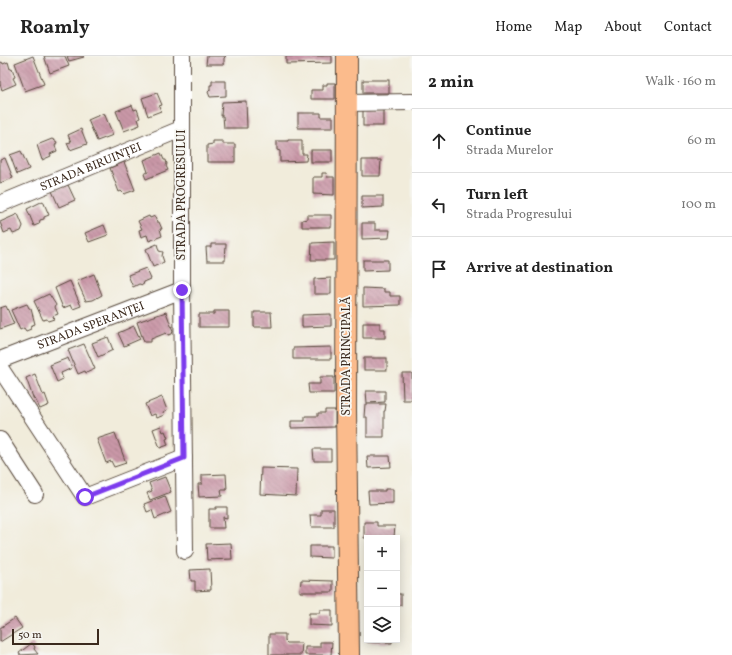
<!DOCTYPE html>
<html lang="en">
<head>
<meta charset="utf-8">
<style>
  body { margin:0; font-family:Vollkorn,serif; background:#f2f2f2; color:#222 }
  .controls { position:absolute; right:12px; bottom:12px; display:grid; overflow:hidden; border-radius:0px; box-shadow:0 2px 10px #0003 }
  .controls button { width:36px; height:36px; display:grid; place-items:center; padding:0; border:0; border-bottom:1px solid #e0e0e0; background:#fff; color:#222; font:20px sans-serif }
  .scale { position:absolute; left:12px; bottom:10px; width:87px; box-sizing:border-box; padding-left:4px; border:2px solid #3b2a1e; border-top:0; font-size:11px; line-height:14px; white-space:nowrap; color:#3b2a1e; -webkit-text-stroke:3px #f6f6f2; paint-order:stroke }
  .stop { position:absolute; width:12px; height:12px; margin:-9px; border:3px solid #7c3aed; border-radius:50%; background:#fff }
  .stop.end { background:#7c3aed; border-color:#fff; box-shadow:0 1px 4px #0008 }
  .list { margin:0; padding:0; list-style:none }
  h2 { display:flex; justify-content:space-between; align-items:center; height:52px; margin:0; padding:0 16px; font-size:17px }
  h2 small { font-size:13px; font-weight:400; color:#767676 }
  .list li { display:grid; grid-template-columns:26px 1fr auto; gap:12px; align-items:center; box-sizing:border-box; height:64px; padding:0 16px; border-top:1px solid #e0e0e0 }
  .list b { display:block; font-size:15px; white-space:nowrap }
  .list p { margin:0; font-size:13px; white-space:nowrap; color:#767676 }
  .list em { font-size:13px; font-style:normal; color:#767676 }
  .icon { flex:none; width:22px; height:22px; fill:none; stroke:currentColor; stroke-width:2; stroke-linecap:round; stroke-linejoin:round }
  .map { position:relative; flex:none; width:412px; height:599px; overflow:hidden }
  header { display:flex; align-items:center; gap:24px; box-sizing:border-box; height:56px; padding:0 20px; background:#fff; border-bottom:1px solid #e0e0e0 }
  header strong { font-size:19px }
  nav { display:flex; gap:22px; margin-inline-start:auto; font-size:14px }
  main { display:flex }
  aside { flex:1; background:#fff }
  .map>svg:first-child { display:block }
</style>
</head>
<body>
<header>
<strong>Roamly</strong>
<nav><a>Home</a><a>Map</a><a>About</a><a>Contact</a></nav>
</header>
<main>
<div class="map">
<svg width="412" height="599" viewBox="0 0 412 599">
  <defs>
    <pattern id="building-back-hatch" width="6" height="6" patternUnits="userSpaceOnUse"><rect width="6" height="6" fill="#ca98a8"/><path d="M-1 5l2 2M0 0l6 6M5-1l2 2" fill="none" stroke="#a57c88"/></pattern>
  </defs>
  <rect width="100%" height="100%" fill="#f6f6f2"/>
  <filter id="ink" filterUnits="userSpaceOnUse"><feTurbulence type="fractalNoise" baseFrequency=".025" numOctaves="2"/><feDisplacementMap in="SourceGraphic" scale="8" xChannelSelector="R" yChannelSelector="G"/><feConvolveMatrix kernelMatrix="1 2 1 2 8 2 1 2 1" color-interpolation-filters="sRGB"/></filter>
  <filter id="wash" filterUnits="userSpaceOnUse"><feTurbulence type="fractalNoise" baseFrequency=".012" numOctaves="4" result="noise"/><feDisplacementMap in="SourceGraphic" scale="16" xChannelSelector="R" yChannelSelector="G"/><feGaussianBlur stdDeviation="0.9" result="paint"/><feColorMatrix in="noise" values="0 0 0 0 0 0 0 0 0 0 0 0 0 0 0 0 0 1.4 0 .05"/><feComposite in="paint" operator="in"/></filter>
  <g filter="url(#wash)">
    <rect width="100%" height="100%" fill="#f1ecdb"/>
    <g id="blocks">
      <g fill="url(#building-back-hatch)">
        <path d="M33,0L44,28L25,35L15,7Z"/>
        <path d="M44,0H65L69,10L50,17Z"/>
        <path d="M67,0H83L84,1L69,5Z"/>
        <path d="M207,0H226L224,2V8H206Z"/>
        <path d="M286,0H332V7L286,8Z"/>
        <path d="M2,6L3,8L8,6L10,13L12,12L15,21L13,22L16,28L2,34L0,28V7Z"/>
        <rect x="363" y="24" width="26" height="13"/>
        <path d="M212,25H226V40L210,41L208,36L210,34V29H212Z"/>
        <path d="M327,27H335V43H311V34H323V29H327Z"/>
        <path d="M157,37L162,49L159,50L161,55L148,60L142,42Z"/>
        <path d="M246,45L247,72H224L223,60H221L222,46Z"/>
        <path d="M132,49L134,54L137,53L140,62L138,63L140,69L124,75L116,55Z"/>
        <rect x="363" y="53" width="20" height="17"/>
        <path d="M104,57L113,79L97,85L88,64Z"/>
        <path d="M298,57H321V61H333V72H298Z"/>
        <path d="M81,73L87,88L70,94L67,87L71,86L68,79Z"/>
        <path d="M52,83L57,86L55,90L57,95L50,98L51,100L42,104L37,89Z"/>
        <path d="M288,84H302V98H307L306,105L280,106V95L277,94V85H288Z"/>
        <path d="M213,85H223V88H235V106H207V89L213,88Z"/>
        <rect x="311" y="94" width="21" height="12"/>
        <path d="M21,95L29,113L17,118L10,99Z"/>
        <path d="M161,97L164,104H166L167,108L166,110L168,114L146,123L144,118L148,116L144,104Z"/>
        <path d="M5,102L13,122L0,127V104Z"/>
        <path d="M362,104H381L380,120H362Z"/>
        <path d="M124,106L135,134L124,138L121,135L119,136L110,112Z"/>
        <path d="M322,117H326L327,121H334V139L313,138V121H322Z"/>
        <path d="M68,129L75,144L59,151L52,135Z"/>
        <path d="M362,140H383V151L362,152Z"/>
        <path d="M43,145L49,159L44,161V163L40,164L39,168L34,170L27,153Z"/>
        <path d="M18,158L23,170L21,175L13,178L11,174L4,177L0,166Z"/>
        <path d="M307,159H331V171H302V164L307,163Z"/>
        <path d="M149,160L150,162L155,160L157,166H159L162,173H160L162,180L149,185L147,179L141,181L139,174L142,173L138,165Z"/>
        <path d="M362,167H375V174H390L389,182L362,183Z"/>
        <path d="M104,169L108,179L89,186L85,177Z"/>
        <path d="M334,186V204H311L312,187Z"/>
        <path d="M157,188L159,195L163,196L162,200L164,206L153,211L146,193Z"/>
        <path d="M211,188H226L225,205H207L206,191H211Z"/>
        <path d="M363,204H388V214L363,215Z"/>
        <path d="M146,212L151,223L144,226L143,229L139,228L133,231L128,219Z"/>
        <path d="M94,218L102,239L93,244L86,245L77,225Z"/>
        <path d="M331,222V238H314V223Z"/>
        <path d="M70,225L81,250L73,253L71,249L63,252L55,232Z"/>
        <path d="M363,232L384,233V236H390V240H400V249L363,250Z"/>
        <path d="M49,238L56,249L55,251L58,258L53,260L54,263L48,265L47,263L43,264L34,245Z"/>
        <path d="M27,248L29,252L31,253L35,268L30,270L31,273L26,275L24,272L20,274L11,254Z"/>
        <path d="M6,250L14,268L0,273V252Z"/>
        <path d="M214,255H229V271H199V258H214Z"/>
        <path d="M166,256L173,275L172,278L168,279L166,277L151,283V286H144L137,266Z"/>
        <path d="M254,256H271L272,271H254Z"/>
        <path d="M331,258V270L302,271V259Z"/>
        <path d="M363,267H380V273H385V282H363Z"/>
        <path d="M134,270L140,283L124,290L118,277Z"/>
        <path d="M108,281L113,294L98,301L92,287Z"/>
        <path d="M84,288L95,313L86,317L85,315L78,318L68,294Z"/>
        <path d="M331,291V303H293V292Z"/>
        <path d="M68,302L72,312L61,317L63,323L57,326L50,309Z"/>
        <rect x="364" y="302" width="23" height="12"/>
        <path d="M402,317H412V344H403Z"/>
        <path d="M35,318L43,339L45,338L49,349L40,353L35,343L34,344L26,322Z"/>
        <path d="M320,321H334V337H309L308,328H320Z"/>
        <path d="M366,335H385V346L367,347Z"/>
        <path d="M162,341L167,354L163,356L164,359L157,362L155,358L150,360L145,348Z"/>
        <path d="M365,348H386L385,355H384V381H367V361H364Z"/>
        <path d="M325,354H335V371L291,372V365H305V360H318V357H325Z"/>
        <path d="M161,370L163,376L165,375L168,382L166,383L168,389L160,392L153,373Z"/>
        <path d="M115,377L126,407L114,411L111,405L106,407L97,383Z"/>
        <path d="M313,393H331V405H314Z"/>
        <path d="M367,400H390L391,411L368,412Z"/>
        <path d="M261,412L297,413L296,440L260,438Z"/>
        <path d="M226,418L227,434H221L222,440L199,441L198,428H202V419Z"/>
        <path d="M165,421L171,436L150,444L147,437L152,435L149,427Z"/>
        <path d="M385,433H393V447L369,448L368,435H385Z"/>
        <path d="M165,440L171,456L155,463L152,454L147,456L144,448Z"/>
        <path d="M216,451H227V462L223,461L224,472H209V453H216Z"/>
        <path d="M321,453H334V471H311L310,459H321Z"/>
        <path d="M364,466H377V470H395L394,481L364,482Z"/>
        <path d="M231,487L232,503L207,504L206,488Z"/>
        <path d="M310,490H332V502L310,501Z"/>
        <path d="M210,513L211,534L195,535V525H191L190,514Z"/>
        <path d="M301,524L333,525V536H300Z"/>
        <rect x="397" y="538" width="4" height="11"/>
        <path d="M320,554H332V570L309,569V557H320Z"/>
        <path d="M15,562L22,572L0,586V572Z"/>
        <path d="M269,578H285V585L287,587H302L301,599H269Z"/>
        <path d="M367,584H392V587L367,586Z"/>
        <path d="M320,586H332L331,599H305V591H320Z"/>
        <path d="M32,587L35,591L34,593L38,598L20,599L19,597Z"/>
      </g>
    </g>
  </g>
  <g filter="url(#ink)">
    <use href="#blocks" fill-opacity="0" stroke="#56473a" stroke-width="1"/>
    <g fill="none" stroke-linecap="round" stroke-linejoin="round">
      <defs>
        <g id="minor">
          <path d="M182,0V234L185,495"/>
          <path d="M347,47L412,46"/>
          <path id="s1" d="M0,148L181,73"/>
          <path id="s2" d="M0,304L182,234"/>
          <path d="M0,312L85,441L184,402"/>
          <path d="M0,384L35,438"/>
        </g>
        <path id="major" d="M347,0L346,354L349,599"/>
      </defs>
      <use href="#minor" stroke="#56473a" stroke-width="18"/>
      <use href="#major" stroke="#56473a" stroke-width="22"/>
      <use href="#minor" stroke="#fff" stroke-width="16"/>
      <use href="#major" stroke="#fbbb8c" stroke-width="20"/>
    </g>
  </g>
  <g fill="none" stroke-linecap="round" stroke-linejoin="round" filter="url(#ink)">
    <path stroke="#7c3aed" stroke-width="5" d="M85,441L184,402L182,234"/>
  </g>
  <g text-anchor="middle" stroke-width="3.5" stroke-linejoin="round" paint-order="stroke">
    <g font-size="12" fill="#3b2a1e" stroke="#f6f6f2">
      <text dy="4" stroke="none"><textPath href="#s1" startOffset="98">STRADA BIRUINȚEI</textPath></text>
      <text transform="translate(181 139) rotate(-90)" y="4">STRADA PROGRESULUI</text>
      <text dy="4" stroke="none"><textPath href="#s2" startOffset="97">STRADA SPERANȚEI</textPath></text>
      <text transform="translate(346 300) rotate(-90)" y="4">STRADA PRINCIPALĂ</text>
    </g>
  </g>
</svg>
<div class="controls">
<button>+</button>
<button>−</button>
<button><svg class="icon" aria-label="layers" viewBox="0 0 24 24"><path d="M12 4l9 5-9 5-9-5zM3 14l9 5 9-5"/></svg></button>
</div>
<div class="scale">50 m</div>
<div class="stop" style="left:85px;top:441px"></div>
<div class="stop end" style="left:182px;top:234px"></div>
</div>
<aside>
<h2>2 min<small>Walk · 160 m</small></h2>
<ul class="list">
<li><svg class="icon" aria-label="ahead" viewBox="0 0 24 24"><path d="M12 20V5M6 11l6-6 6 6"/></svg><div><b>Continue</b><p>Strada Murelor</p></div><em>60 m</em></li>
<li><svg class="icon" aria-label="left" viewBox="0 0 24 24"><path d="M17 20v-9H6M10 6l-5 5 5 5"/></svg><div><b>Turn left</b><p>Strada Progresului</p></div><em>100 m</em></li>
<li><svg class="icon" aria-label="arrive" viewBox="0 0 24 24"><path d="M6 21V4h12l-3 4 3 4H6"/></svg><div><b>Arrive at destination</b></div></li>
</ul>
</aside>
</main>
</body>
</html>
